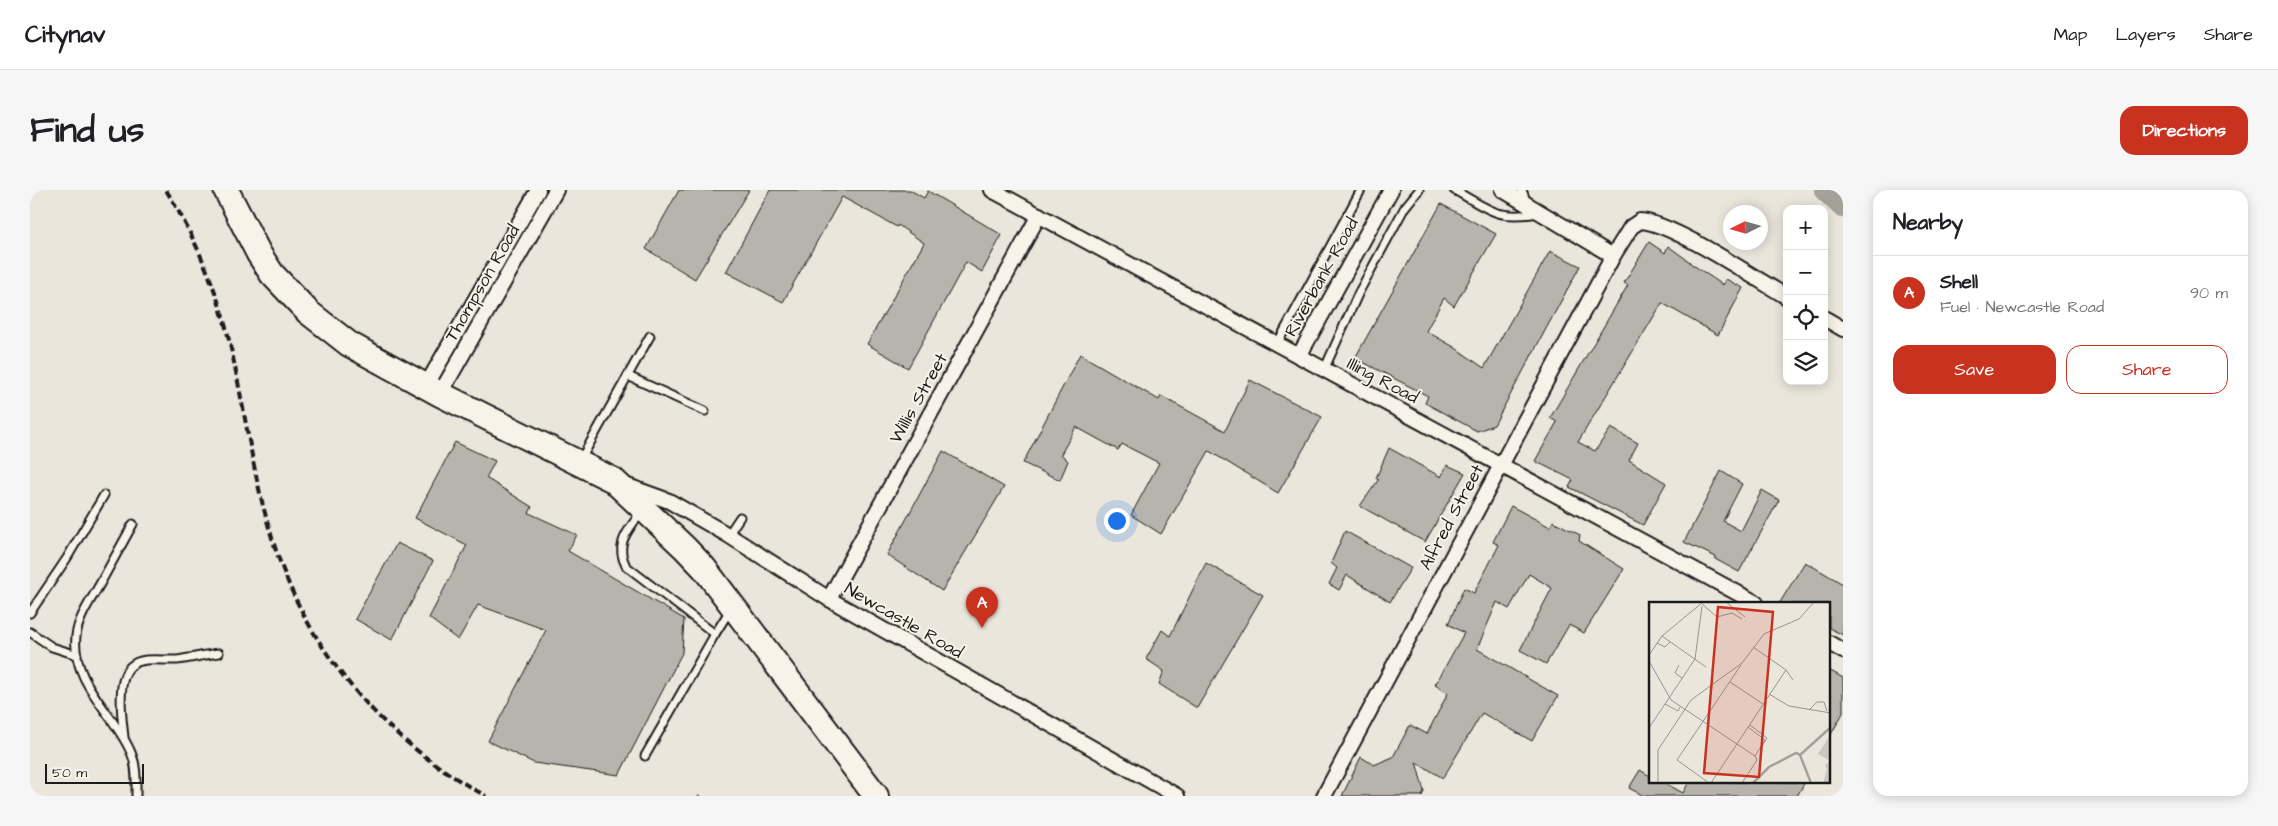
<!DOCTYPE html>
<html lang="en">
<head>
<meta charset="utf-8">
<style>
  body { margin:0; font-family:"Architects Daughter",sans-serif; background:#f6f6f6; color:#202124 }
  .controls { position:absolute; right:15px; top:15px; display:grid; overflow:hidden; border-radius:10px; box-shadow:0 2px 12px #0003 }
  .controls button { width:45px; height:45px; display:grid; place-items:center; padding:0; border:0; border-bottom:1px solid #e0e0e0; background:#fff; color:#202124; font:25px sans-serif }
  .compass { position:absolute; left:1693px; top:15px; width:45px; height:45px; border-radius:50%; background:#fff; box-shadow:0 2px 12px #0003; rotate:265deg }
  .scale { position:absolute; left:15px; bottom:12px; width:99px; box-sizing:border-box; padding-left:5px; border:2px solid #1c1c1c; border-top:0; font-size:14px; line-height:18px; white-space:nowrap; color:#1c1c1c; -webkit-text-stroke:4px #f7f3e8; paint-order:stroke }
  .you { position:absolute; left:1086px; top:330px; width:18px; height:18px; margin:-12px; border:4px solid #fff; border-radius:50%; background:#1a73e8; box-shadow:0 0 0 8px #1a73e833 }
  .badge { display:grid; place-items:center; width:32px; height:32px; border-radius:50%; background:#c8321e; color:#fff; font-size:16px; font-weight:700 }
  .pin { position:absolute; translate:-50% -41px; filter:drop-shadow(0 1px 2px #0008) }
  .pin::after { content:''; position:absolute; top:26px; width:18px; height:15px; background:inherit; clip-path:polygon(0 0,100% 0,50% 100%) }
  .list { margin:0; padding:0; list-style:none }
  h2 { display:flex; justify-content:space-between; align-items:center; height:65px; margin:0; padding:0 20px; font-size:21px }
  h2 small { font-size:16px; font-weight:400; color:#757577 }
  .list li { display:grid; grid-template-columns:32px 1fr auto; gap:15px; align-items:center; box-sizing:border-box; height:75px; padding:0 20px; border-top:1px solid #e0e0e0 }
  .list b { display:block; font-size:19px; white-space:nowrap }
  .list p { margin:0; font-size:16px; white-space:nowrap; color:#757577 }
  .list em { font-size:16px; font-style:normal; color:#757577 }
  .actions { display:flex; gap:10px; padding:15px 20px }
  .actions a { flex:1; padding:11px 0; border:1px solid #c8321e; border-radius:15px; text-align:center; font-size:18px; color:#c8321e }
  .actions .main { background:#c8321e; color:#fff }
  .icon { flex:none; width:28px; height:28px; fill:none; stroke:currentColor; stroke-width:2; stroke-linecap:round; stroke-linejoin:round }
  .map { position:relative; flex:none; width:1813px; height:606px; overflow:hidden; border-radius:15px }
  header { display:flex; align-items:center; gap:30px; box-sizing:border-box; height:70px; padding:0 25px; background:#fff; border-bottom:1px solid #e0e0e0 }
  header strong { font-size:24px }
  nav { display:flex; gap:28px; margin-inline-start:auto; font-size:18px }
  .intro { display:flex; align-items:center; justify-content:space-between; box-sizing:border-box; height:120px; padding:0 30px }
  h1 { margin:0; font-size:35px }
  .button { padding:12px 22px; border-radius:15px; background:#c8321e; color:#fff; font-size:18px; font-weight:700 }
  main { display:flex; gap:30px; padding:0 30px }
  aside { flex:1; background:#fff; border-radius:15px; box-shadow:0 2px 12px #0003 }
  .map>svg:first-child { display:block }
</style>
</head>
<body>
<header>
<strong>Citynav</strong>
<nav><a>Map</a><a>Layers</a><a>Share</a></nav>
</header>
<div class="intro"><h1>Find us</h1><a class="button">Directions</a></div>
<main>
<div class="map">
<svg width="1813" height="606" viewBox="0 0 1813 606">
  <rect width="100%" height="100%" fill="#eae6dc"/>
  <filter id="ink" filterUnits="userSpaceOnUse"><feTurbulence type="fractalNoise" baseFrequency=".02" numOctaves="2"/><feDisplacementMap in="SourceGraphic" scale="10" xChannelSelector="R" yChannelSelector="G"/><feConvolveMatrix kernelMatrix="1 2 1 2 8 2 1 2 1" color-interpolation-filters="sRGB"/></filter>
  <g filter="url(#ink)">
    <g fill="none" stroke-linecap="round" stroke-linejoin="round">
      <path stroke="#a3a19a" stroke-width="24" d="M1796,0L1813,16"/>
    </g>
    <g fill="#b6b4ac" stroke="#1c1c1c">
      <path d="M649,0H719L665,89L616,59Z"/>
      <path d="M740,0H880L894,8L898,1L972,45L952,82L936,72L878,178L837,154L894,53L868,35L867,37L812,7L753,112L696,82Z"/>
      <path d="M1411,14L1466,44L1424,116L1414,108L1396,141L1424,157L1454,178L1520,61L1550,76L1464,235L1447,241L1395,213L1398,206L1325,168Z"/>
      <path d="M1619,52L1635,63L1638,56L1660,72V73L1693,95L1696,89L1713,98L1688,145L1632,113L1548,252L1565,261L1581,238L1608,253L1599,270L1636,293L1613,335L1539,297L1543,290L1505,271L1527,232L1520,228L1598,95L1594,93Z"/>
      <path d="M1050,164L1129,210L1131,206L1195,241L1220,190L1292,227L1248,303L1179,261L1131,344L1101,325L1129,273L1092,254L1088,260L1046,237L1031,264L1038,271L1030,290L993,273Z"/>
      <path d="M425,252L465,271L456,288L502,317L499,323L547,345L538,361L654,429L652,463L589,585L504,573L458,551L516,440L448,415L428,450L399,428L437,355L385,328Z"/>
      <path d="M1359,258L1411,287L1417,275L1435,283L1395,352L1330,316L1349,289L1346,288Z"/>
      <path d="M913,261L974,297L912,401L857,365Z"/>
      <path d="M1691,281L1712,294L1693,331L1711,341L1732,300L1749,310L1709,382L1685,369L1686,367L1654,352Z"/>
      <path d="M1481,316L1520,337L1523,331L1550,345L1549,351L1594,379L1554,443L1539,435L1516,474L1490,460L1522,398L1499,384L1479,419L1467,412L1447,459L1528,506L1502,551L1452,523L1413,588L1386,572L1394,601L1392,606H1312L1331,567L1344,575L1363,567L1380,535L1397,544L1418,503L1405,495L1434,443L1418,434L1434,398L1444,403L1469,355L1463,352Z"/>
      <path d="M1315,341L1381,378L1360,412L1317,385L1309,400L1299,394L1307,378L1301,373Z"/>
      <path d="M367,353L403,371L362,450L325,429Z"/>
      <path d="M1775,372L1813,394V445L1799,438V414H1749Z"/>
      <path d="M1176,373L1233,405L1167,518L1129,494L1134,481L1116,469L1132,440L1140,446Z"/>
      <path d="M1799,480L1813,488V523L1799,548Z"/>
      <path d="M1610,580L1620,586V592H1633L1653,603L1659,592H1775L1767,606H1614L1599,598Z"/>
    </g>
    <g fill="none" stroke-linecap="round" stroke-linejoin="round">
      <defs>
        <g id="service">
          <path d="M1424,0C1461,20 1465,30 1509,23"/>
          <path d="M1492,0L1497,13"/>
          <path d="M1247,154L1331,0"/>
          <path d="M1294,180L1329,102L1375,17L1389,0"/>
          <path d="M598,186L675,221"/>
          <path d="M551,269L620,146"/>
          <path d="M611,322C599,340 584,353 596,376L685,444L700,420"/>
          <path d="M103,334C92,354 81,374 70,394C61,410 48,428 46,446C41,494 86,524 102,565C107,577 106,592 106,606"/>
          <path d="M698,345L710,327"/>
          <path d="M0,423L37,368L74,305"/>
          <path d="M0,442L22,457L47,465"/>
          <path d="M94,547C92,529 86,489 101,476C112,466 133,471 147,470C161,468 175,465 189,463"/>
          <path d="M615,566L685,444"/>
        </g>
        <g id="minor">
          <path d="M962,0L1726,413"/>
          <path d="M1473,0L1583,66"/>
          <path d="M1794,128L1813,139"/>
          <path d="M1269,166L1361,0"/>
          <path d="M396,196L508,0"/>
          <path d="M410,204L526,0"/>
          <path d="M595,295L639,311L698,345L799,409L1147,606"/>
          <path d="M799,409L1009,25"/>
          <path d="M1799,453L1813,461"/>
          <path d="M1294,606L1583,66L1601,37L1610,31C1641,32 1725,88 1757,107"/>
        </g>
        <path id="trunk" d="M196,0L229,64L242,84L278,122L319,154L410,204L583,290L655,358L674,378L846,606"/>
      </defs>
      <use href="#service" stroke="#1c1c1c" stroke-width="11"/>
      <use href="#minor" stroke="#1c1c1c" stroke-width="18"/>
      <use href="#trunk" stroke="#1c1c1c" stroke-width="28"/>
      <path stroke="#1c1c1c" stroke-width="2.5" stroke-dasharray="1 4" stroke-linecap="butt" d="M669,606L670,602"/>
      <use href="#service" stroke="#f7f3e8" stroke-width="7"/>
      <use href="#minor" stroke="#f7f3e8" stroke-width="14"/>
      <use href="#trunk" stroke="#f7f3e8" stroke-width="24"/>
      <path stroke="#1c1c1c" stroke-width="4" stroke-dasharray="8 4" stroke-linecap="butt" d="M136,0C162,42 182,87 195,134C213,203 220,274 240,341C273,457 351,549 456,606"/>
    </g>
  </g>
  <g text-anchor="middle" stroke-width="4" stroke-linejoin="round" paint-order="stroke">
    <g font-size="18" fill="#1c1c1c" stroke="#f7f3e8">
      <text transform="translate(1291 87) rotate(-61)" y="6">Riverbank Road</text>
      <text transform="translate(452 93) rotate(-60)" y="6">Thompson Road</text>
      <text transform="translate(1353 190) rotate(28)" y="6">Illing Road</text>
      <text transform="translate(888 208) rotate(-61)" y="6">Willis Street</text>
      <text transform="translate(1421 327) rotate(-62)" y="6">Alfred Street</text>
      <text transform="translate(874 430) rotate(30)" y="6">Newcastle Road</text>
    </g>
  </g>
  <g transform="translate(1619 412)">
    <rect width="181" height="181" fill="#eae6dc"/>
    <path d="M181,133V181H174L178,167L176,163L181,159L169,152Z" fill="#ccc8c0"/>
    <path fill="none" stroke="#a3a19a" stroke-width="2.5" d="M151,153L182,125M104,181L120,165L147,151L151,153L162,181"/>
    <path fill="none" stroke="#98958f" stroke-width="1" d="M77,0L96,15M53,2L68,15L83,11L93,17M13,34L57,65M8,41L16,45L21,40M104,45L137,68L144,78M0,53L13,34L54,0M0,59L22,98L106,154M30,63L26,71L33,76M81,80L114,102M120,92L140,104L182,111M16,102L29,109L31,105M161,107L168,100H175L178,109M101,123L118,136L112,146M99,125L116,138L106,154M0,126L46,57L53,4M9,181V148L42,98L93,61L115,32L150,17L165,0M60,181L28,158L92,63M62,181L137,68M93,181L108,158L106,154"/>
    <path fill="#c8321e" fill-opacity="0.15" stroke="#c8321e" stroke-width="2.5" d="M69,5L124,10L110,175L55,171Z"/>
    <rect width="181" height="181" fill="none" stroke="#1c1c1c" stroke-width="2.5"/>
  </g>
</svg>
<div class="controls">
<button>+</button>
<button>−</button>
<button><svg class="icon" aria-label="locate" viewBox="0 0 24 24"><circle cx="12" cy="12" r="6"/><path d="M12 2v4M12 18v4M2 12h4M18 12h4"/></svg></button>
<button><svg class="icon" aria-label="layers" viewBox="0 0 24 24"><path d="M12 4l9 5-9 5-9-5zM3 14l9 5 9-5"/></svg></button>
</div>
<svg class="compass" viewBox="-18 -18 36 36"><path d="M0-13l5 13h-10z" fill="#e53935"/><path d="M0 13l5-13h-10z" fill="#757577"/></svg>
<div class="scale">50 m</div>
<div class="you"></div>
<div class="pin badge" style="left:952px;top:438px">A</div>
</div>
<aside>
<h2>Nearby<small></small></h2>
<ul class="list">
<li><span class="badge">A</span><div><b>Shell</b><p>Fuel · Newcastle Road</p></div><em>90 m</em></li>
</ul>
<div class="actions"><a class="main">Save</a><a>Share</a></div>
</aside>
</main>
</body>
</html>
